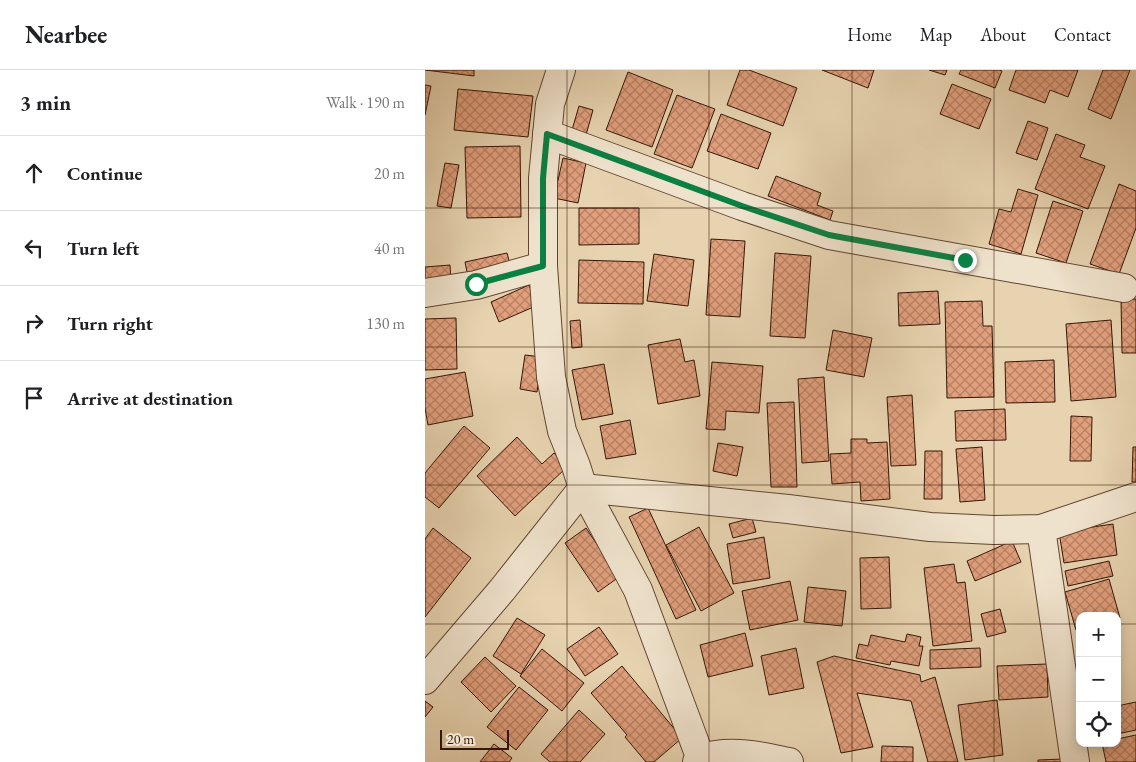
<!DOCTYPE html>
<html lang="en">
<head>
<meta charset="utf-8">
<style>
  body { margin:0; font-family:"EB Garamond",serif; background:#f2f2f2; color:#202124 }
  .controls { position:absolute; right:15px; bottom:15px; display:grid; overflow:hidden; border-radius:10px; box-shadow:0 2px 12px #0003 }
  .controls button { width:45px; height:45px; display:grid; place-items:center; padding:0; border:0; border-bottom:1px solid #e0e0e0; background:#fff; color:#202124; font:25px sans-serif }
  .scale { position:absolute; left:15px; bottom:12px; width:69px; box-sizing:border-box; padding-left:5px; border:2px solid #361605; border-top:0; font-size:14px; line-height:18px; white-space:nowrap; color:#361605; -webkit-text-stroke:4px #efe2cc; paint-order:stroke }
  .stop { position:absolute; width:15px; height:15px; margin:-11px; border:4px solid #0b8043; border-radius:50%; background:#fff }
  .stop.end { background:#0b8043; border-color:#fff; box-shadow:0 1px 5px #0008 }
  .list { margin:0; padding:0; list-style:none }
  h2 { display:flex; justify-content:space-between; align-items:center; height:65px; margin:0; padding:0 20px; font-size:21px }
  h2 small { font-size:16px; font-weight:400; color:#757577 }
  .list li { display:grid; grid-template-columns:32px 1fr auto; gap:15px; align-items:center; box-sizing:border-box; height:75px; padding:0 20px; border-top:1px solid #e0e0e0 }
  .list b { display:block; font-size:19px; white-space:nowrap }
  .list em { font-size:16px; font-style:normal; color:#757577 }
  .icon { flex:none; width:28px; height:28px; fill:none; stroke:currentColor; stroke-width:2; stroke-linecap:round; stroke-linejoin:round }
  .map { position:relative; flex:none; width:711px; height:692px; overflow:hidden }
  header { display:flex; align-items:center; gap:30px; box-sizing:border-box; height:70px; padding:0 25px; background:#fff; border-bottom:1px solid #e0e0e0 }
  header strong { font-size:24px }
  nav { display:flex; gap:28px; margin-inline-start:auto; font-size:18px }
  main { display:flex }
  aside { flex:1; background:#fff }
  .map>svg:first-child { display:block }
</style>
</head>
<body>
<header>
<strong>Nearbee</strong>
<nav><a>Home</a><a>Map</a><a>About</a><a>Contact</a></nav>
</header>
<main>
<aside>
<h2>3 min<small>Walk · 190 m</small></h2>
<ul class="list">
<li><svg class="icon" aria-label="ahead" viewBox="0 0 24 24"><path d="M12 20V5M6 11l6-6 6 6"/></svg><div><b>Continue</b></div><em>20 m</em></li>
<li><svg class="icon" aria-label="left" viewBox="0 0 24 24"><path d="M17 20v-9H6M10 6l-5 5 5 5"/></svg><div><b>Turn left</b></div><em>40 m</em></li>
<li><svg class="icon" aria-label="right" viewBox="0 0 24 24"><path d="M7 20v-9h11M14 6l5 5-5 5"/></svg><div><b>Turn right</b></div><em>130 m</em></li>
<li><svg class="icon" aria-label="arrive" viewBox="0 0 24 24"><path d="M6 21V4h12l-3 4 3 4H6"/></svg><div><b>Arrive at destination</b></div></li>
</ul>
</aside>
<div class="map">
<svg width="711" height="692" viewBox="0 0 711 692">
  <defs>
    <pattern id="building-cross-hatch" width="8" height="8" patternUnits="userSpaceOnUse" patternTransform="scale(1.25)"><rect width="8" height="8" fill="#e19f7c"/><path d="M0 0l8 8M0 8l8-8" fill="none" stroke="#b78164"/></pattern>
  </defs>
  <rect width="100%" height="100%" fill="#e7d3b0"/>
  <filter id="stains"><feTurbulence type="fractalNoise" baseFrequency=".004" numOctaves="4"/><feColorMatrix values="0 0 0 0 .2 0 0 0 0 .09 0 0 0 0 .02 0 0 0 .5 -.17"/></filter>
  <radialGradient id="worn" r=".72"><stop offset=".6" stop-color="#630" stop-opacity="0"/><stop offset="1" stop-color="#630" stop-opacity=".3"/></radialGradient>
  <g fill="url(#building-cross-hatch)" stroke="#361605">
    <path d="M0,0H49V6Z"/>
    <path d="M315,0H324L372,18L358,56L302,35Z"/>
    <path d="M397,0H449L443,18Z"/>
    <path d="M504,0H522L520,5Z"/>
    <path d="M536,0H574L577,1L570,18L534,4Z"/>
    <path d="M591,0H653L643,27L625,20L620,33L584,20Z"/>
    <path d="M678,0H705L686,49L663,39Z"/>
    <path d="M203,2L248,20L227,77L181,60Z"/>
    <path d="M527,14L566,29L554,59L515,44Z"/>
    <path d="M0,15L6,16L0,45Z"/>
    <path d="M33,19L108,26L103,67L29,60Z"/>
    <path d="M252,25L290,39L267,98L229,84Z"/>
    <path d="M154,36L168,40L161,65L147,60Z"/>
    <path d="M296,44L346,63L333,99L282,81Z"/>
    <path d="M603,51L623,58L612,90L591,83Z"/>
    <path d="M631,64L660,75L655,87L680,96L663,139L610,119Z"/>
    <path d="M95,76L96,147L42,148L40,77Z"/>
    <path d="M138,88L161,93L153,133L129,128Z"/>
    <path d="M20,93L34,95L26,138L12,136Z"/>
    <path d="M351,106L396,123L392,135L408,141L405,150L343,126Z"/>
    <path d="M694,114L711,121V158L694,204L665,194Z"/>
    <path d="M593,119L613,125L596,184L564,174L574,139L586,142Z"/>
    <path d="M628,131L658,141L641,193L611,183Z"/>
    <path d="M154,138H214V174L154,175Z"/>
    <path d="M286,169L320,171L315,247L281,245Z"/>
    <path d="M82,183L86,198L43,207L40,192Z"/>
    <path d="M350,183L386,186L380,268L345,266Z"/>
    <path d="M229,184L269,190L263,236L222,231Z"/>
    <path d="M154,190L219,192L218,234L153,233Z"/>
    <path d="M25,195L26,213L0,215V197Z"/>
    <path d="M104,215L113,235L74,252L66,232Z"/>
    <path d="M513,221L515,254L474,256L473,223Z"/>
    <path d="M696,229H711V283H697Z"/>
    <path d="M557,231L558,256H567L569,327L522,328L520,232Z"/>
    <path d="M31,248L32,299L0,300V249Z"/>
    <path d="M155,250L157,277L147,278L145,251Z"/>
    <path d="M686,250L691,327L646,331L641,254Z"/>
    <path d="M408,260L447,268L439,307L401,300Z"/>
    <path d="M255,269L260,292L269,290L275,326L233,334L223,275Z"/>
    <path d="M100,285L117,287L112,322L95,319Z"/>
    <path d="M629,290L630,332L581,333L580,292Z"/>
    <path d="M287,292L338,296L334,343L301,341L300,360L281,359Z"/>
    <path d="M179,294L188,344L157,350L147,300Z"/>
    <path d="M40,302L48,346L3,355L0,338V309Z"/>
    <path d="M399,307L404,391L377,393L373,309Z"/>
    <path d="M487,325L491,395L466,396L462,327Z"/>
    <path d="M369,332L372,417H346L342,333Z"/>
    <path d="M580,339L581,370L531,371L530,341Z"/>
    <path d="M646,346L667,347L666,391H645Z"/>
    <path d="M205,350L211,384L181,389L175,356Z"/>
    <path d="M39,356L65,378L14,438L0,427V403Z"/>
    <path d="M92,367L117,394L129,383L142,397L90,446L52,406Z"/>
    <path d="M426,369H442V373L462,372L465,429L436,431L435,412L407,414L405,384L426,383Z"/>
    <path d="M293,373L318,377L312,406L288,401Z"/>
    <path d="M557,377L560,430L535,432L531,379Z"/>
    <path d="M708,377H711V412H707Z"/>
    <path d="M500,381H517V429H499Z"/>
    <path d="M223,438L271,540L251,549L204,447Z"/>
    <path d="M327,448L331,462L308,468L304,454Z"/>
    <path d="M688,454L692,485L639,493L634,462Z"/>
    <path d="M274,457L309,523L276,541L241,475Z"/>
    <path d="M8,458L46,488L0,547V469Z"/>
    <path d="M161,458L194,507L173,522L140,473Z"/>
    <path d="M339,467L345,508L308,514L302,474Z"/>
    <path d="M587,471L596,492L550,511L542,491Z"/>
    <path d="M464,487L466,538L436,539L435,488Z"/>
    <path d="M684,491L688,506L643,516L640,501Z"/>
    <path d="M529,494L532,513L540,512L547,571L508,576L499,498Z"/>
    <path d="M684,509L695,548H692V546H655V559L651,560L640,522Z"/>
    <path d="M365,511L373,550L325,560L317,521Z"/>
    <path d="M383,517L421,521L417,556L379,552Z"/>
    <path d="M575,539L581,562L562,567L556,544Z"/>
    <path d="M92,548L120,565L96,604L68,586Z"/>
    <path d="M174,557L193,584L160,606L142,579Z"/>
    <path d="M320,563L328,596L283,607L275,575Z"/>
    <path d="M482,564L496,567L494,576H498L494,596L466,591L465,595L431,588L434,574L443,576L446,565L480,572Z"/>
    <path d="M371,578L379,618L344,625L336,586Z"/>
    <path d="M555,578L556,597L505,599V580Z"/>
    <path d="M117,579L159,613L137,641L95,606Z"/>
    <path d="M409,586L495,605L496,612L510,607L533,692H503L486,631L432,623L448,677L416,683L392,592Z"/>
    <path d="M60,587L91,616L66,642L36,612Z"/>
    <path d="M622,594L623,627L574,630L572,596Z"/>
    <path d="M197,596L257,668L229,692H221L200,667L202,665L166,623Z"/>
    <path d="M94,617L123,640L91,680L62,657Z"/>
    <path d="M572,630L578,685L540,690L533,635Z"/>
    <path d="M0,631L8,637L0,647Z"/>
    <path d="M711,632V660L692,664V636Z"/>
    <path d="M154,640L180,664L155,692H125L116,684Z"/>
    <path d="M711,665V692H681L677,673H692V669Z"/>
    <path d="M69,674L87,688L84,692H55Z"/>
    <path d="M457,676L488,677V692H456Z"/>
    <path d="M639,689V692H613V690Z"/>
  </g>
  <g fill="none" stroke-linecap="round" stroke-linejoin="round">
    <defs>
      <g id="minor">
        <path d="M136,0L125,34L118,108V196L126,307L137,361L151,396L158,418L213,520L277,692"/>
        <path d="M122,64L317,136L404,165L699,218"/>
        <path d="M0,223L51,215L118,196"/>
        <path d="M158,418L363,439L505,457L569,460L616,459L711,427"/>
        <path d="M616,459L650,692"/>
        <path d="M0,610L77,520L158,418"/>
        <path d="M272,692C277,686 283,687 290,685C315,681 339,687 364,692"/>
      </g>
    </defs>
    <use href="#minor" stroke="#624530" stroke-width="30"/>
    <use href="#minor" stroke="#efe2cc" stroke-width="28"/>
  </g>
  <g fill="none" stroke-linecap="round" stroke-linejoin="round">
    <path stroke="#0b8043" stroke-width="6" d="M51,214L118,196V108L122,64L317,136L404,165L540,190"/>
  </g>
  <path fill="none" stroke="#361605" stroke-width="1" stroke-opacity="0.55" d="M142,0V692M284,0V692M427,0V692M569,0V692M0,138H711M0,277H711M0,415H711M0,554H655M692,554H711"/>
  <rect width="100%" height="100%" filter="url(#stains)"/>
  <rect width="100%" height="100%" fill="url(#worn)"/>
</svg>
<div class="controls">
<button>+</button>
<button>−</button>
<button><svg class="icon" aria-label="locate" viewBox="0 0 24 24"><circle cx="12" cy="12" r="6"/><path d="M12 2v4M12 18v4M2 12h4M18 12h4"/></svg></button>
</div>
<div class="scale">20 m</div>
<div class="stop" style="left:51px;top:214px"></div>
<div class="stop end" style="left:540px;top:190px"></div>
</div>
</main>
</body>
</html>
